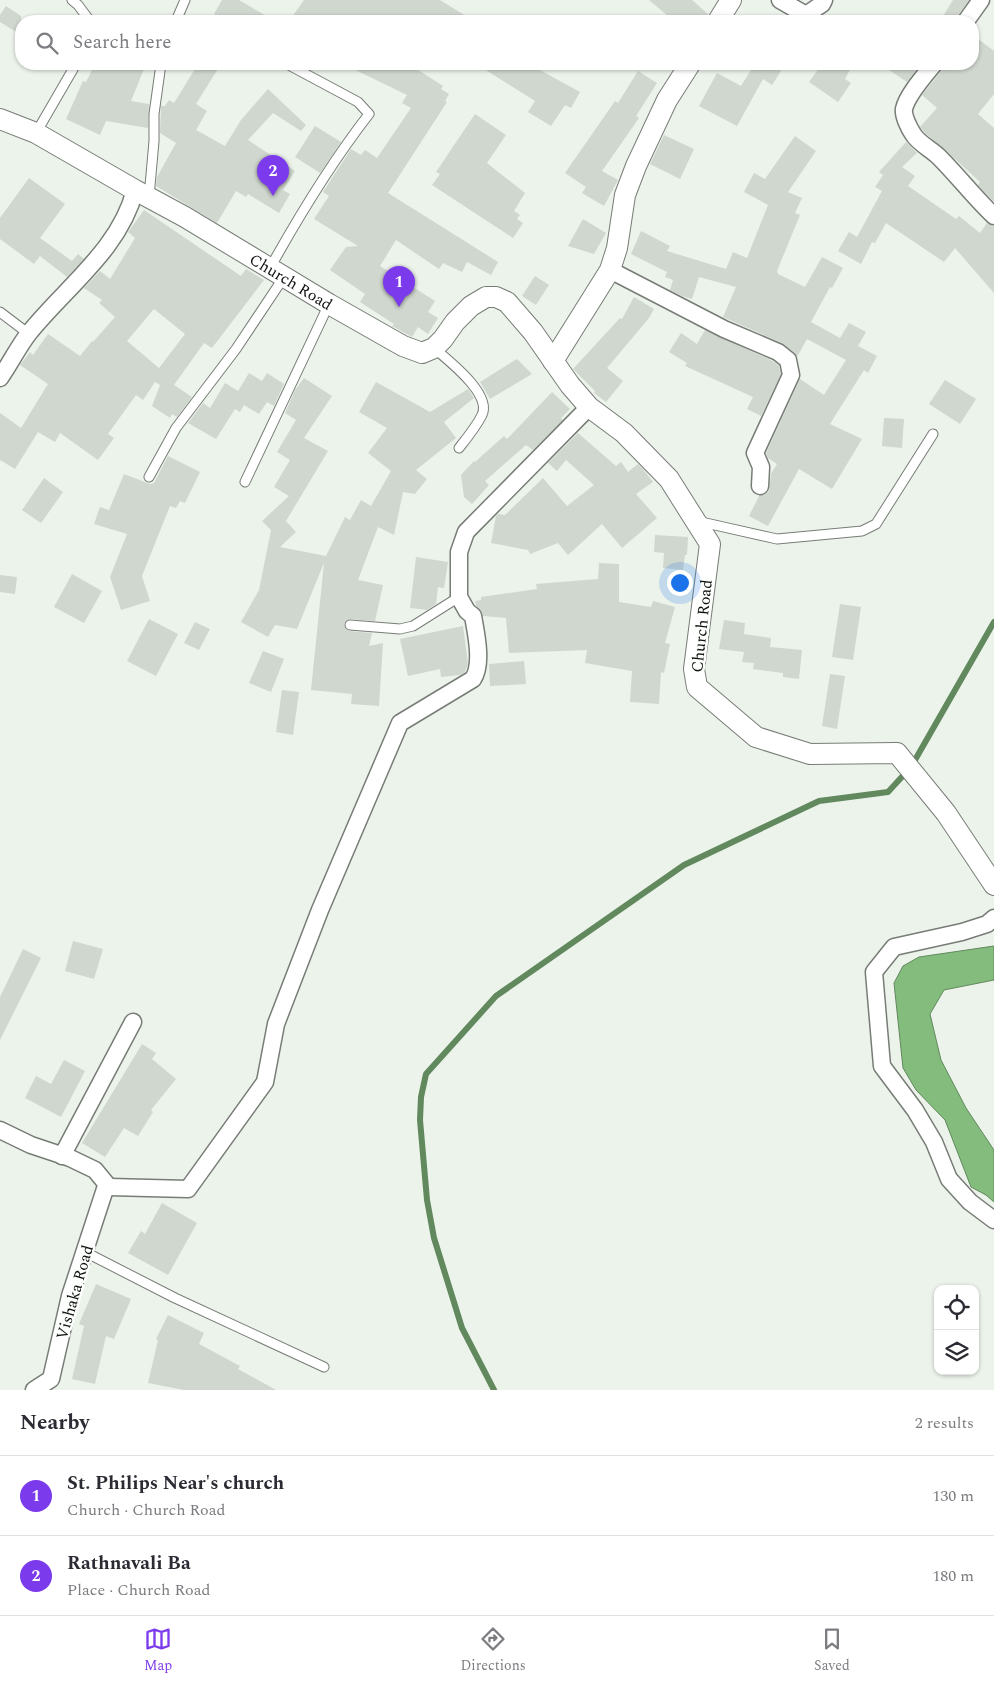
<!DOCTYPE html>
<html lang="en">
<head>
<meta charset="utf-8">
<style>
  body { margin:0; font-family:Spectral,serif; background:#f2f2f3; color:#2b2b33 }
  .controls { position:absolute; right:15px; bottom:15px; display:grid; overflow:hidden; border-radius:10px; box-shadow:0 1px 4px #0004 }
  .controls button { width:45px; height:45px; display:grid; place-items:center; padding:0; border:0; border-bottom:1px solid #e1e1e2; background:#fff; color:#2b2b33; font:25px sans-serif }
  .you { position:absolute; left:679px; top:582px; width:18px; height:18px; margin:-12px; border:4px solid #fff; border-radius:50%; background:#1a73e8; box-shadow:0 0 0 8px #1a73e833 }
  .badge { display:grid; place-items:center; width:32px; height:32px; border-radius:50%; background:#7c3aed; color:#fff; font-size:16px; font-weight:700 }
  .pin { position:absolute; translate:-50% -41px; filter:drop-shadow(0 1px 2px #0008) }
  .pin::after { content:''; position:absolute; top:26px; width:18px; height:15px; background:inherit; clip-path:polygon(0 0,100% 0,50% 100%) }
  .list { margin:0; padding:0; list-style:none }
  h2 { display:flex; justify-content:space-between; align-items:center; height:65px; margin:0; padding:0 20px; font-size:21px }
  h2 small { font-size:16px; font-weight:400; color:#7c7c81 }
  .list li { display:grid; grid-template-columns:32px 1fr auto; gap:15px; align-items:center; box-sizing:border-box; height:80px; padding:0 20px; border-top:1px solid #e1e1e2 }
  .list b { display:block; font-size:19px; white-space:nowrap }
  .list p { margin:0; font-size:16px; white-space:nowrap; color:#7c7c81 }
  .list em { font-size:16px; font-style:normal; color:#7c7c81 }
  .icon { flex:none; width:28px; height:28px; fill:none; stroke:currentColor; stroke-width:2; stroke-linecap:round; stroke-linejoin:round }
  .map { position:relative; flex:none; width:994px; height:1390px; overflow:hidden }
  .search { position:absolute; background:#fff; box-shadow:0 1px 4px #0004; left:15px; right:15px; top:15px; height:55px; display:flex; align-items:center; gap:12px; box-sizing:border-box; padding:0 18px; border-radius:20px; color:#7c7c81; font-size:19px }
  .sheet { height:225px; background:#fff }
  nav { display:flex; justify-content:space-around; align-items:center; box-sizing:border-box; height:70px; border-top:1px solid #e1e1e2; background:#fff; font-size:14px; color:#7c7c81 }
  nav a { display:grid; justify-items:center; gap:2px }
  nav .on { color:#7c3aed }
  .map>svg:first-child { display:block }
</style>
</head>
<body>
<div class="map">
<svg width="994" height="1390" viewBox="0 0 994 1390">
  <rect width="100%" height="100%" fill="#ecf3eb"/>
  <path fill="#84bc7e" stroke="#61895d" d="M994,946V980L944,990L930,1014L941,1060L966,1108L994,1150V1202L986,1195L971,1187L945,1120L916,1090L903,1068L894,983L903,966L919,957Z"/>
  <g fill="none" stroke-linecap="round" stroke-linejoin="round">
    <path stroke="#61895d" stroke-width="6" d="M494,1390L462,1328L434,1238L427,1200L420,1120L421,1097L426,1074L496,996L684,865L819,801L888,792L911,767L994,622"/>
  </g>
  <g fill="#d0d7cf" fill-rule="evenodd">
    <path d="M222,0H239L275,21H226L214,14Z"/>
    <path d="M304,0H440L474,21H289Z"/>
    <path d="M649,0H692L708,14L706,21H674Z"/>
    <path d="M953,0H969L958,15L956,21H940Z"/>
    <path d="M6,6L21,16V35L0,22V15Z"/>
    <path d="M973,35L994,51V94L978,114L994,128V202L978,185L980,182L942,147L925,133L920,127L937,108L922,95L942,70L944,64H973Z"/>
    <path d="M95,64H146L131,101L149,104L148,128L106,121L100,135L66,119L83,81L86,82Z"/>
    <path d="M198,64H221L196,104L207,111L196,130L225,146L241,120L268,89L306,125L301,131L273,113L248,140L295,171L283,190L290,194L279,213L248,194L246,197L236,191L217,223L156,186L157,177L176,143L160,133L161,106H165L169,100L174,103Z"/>
    <path d="M343,64H409L443,86L441,89L449,94L445,101L447,102L388,193L498,262L491,275L467,262L462,272L443,263L439,269L396,240L380,266L435,301L428,312L438,318L428,334L418,327L412,337L392,326L394,324L360,302L365,294L330,270L346,247L358,246L314,219L329,196L323,192L351,149L361,155L365,150L377,158L411,108L402,103L407,95Z"/>
    <path d="M476,64H529L580,92L571,108L565,105L551,126L528,112L535,101Z"/>
    <path d="M741,64H772L781,71L772,85L763,79L737,126L699,106L717,73L741,86L751,70Z"/>
    <path d="M822,64H853L845,79L851,83L838,102L809,82Z"/>
    <path d="M880,64H921L907,82Z"/>
    <path d="M638,71L657,83L636,116L639,118L602,171L618,180L604,206L582,193L586,187L565,173L615,101L618,103Z"/>
    <path d="M475,114L506,135L487,163L525,193L514,211L520,215L517,219L523,223L513,238L432,185L440,174L436,172Z"/>
    <path d="M315,126L341,142L320,173L295,157Z"/>
    <path d="M664,135L694,149L680,179L650,164Z"/>
    <path d="M795,136L816,151L788,192L802,198L795,213L800,215L777,271L778,274L805,287L822,257L843,268L832,288L830,287L811,322L840,338L849,323L866,332L858,346L877,356L868,373L864,370L830,424L862,439L832,489L799,469L768,526L749,516L759,496L765,495L769,491L771,474L777,464L768,458L766,453L800,379L824,395L846,360L807,339L797,357L794,352L782,343L723,317L736,287L699,277L692,299L682,296L670,290L673,280L665,277L667,272L631,254L641,231L670,246L667,251L726,269L733,252L747,258L768,205L744,192L754,173L765,179Z"/>
    <path d="M906,142L917,153L902,167L915,176L908,186L956,219L959,216L980,233L987,223L994,226V293L955,248L944,262L886,223L875,243L872,242L861,264L838,251L849,232L857,237L882,191L875,187L883,175L879,172Z"/>
    <path d="M29,178L65,204L40,238L72,261L78,254L84,259L67,277L40,256L34,264L0,239V218Z"/>
    <path d="M144,210L241,276L246,269L264,280L212,348L204,343L174,385L192,397L177,417L172,414L170,418L152,406L160,385L155,382L143,400L136,395L108,434L114,438L98,460L60,433L55,442L38,432L15,469L0,460V413L21,428L48,384L20,365L30,352L33,355L48,334L80,356L92,341L93,342L115,317L99,303L102,300L84,288L100,271L110,279L135,238L128,232ZM154,309L185,334L159,368L127,341Z"/>
    <path d="M583,219L606,233L594,254L568,246Z"/>
    <path d="M535,276L549,285L536,305L522,296Z"/>
    <path d="M634,297L654,309L649,318L607,368L623,381L606,402L594,393L595,391L573,369L620,318L622,319Z"/>
    <path d="M705,330L773,361L779,366L781,374L761,416L747,409L753,397L685,366L687,363L669,352L681,333L697,344Z"/>
    <path d="M517,359L532,374L490,399L480,382Z"/>
    <path d="M249,373L262,381L267,373L284,384L274,406L267,402L259,414L244,405L240,412L235,409L216,439L188,423L203,403L210,408L225,383L238,391Z"/>
    <path d="M304,378L332,396L304,438L328,451L286,521L296,532L280,547L326,556L345,517L350,520L361,500L371,506L391,471L368,453L387,428L359,412L376,382L430,412L468,389L474,398L444,422L456,438L416,470L427,479L415,494L403,492L394,535L378,527L358,580L383,585L375,621L350,619L347,620L344,624L345,628L349,631L372,633L369,646L383,643L379,706L351,704L352,694L311,690L324,563L297,629L275,625L268,637L241,622L259,590L271,530L262,521L289,496L274,487L290,460L277,452L296,420L285,413L295,390Z"/>
    <path d="M945,380L976,399L960,424L929,404Z"/>
    <path d="M552,392L570,409L561,418L563,420L533,450L526,445L485,481L489,485L472,504L464,497L461,475L474,461L475,462L504,436L507,439Z"/>
    <path d="M884,418L904,419L902,448L882,446Z"/>
    <path d="M578,433L616,466L621,462L628,472L638,464L643,469L653,482L636,494L657,518L622,548L602,524L568,555L558,543L530,554L528,550L491,543L496,516L498,514L505,515L543,478L567,506L594,485L566,460L557,471L548,463Z"/>
    <path d="M168,456L200,472L185,503L180,501L176,508L170,506L142,576L150,601L121,610L110,577L127,534L94,524L100,507L109,510L124,474L150,484L154,483Z"/>
    <path d="M44,478L63,492L41,523L22,510Z"/>
    <path d="M655,535L688,537L687,555H685L683,570L663,568L664,553L654,552Z"/>
    <path d="M416,557L448,562L444,588L438,587L436,604L427,610L410,608Z"/>
    <path d="M599,563L619,564V602L651,607L653,601L675,607L665,643L670,644L664,673L661,672L659,704L630,702L632,671L585,663L587,650L509,653L506,618L483,616L476,605L475,601L481,600V597L537,589L536,584L598,579Z"/>
    <path d="M72,574L102,591L84,623L54,607Z"/>
    <path d="M0,575L17,577L15,594L0,592Z"/>
    <path d="M840,604L861,607L853,660L832,657Z"/>
    <path d="M149,619L178,634L156,676L127,661Z"/>
    <path d="M724,620L745,623L744,634L771,638L770,647L802,650L799,679L783,677V673L753,669L754,663L742,662L744,652L719,649Z"/>
    <path d="M195,622L210,629L199,650L184,643Z"/>
    <path d="M463,626L468,664L465,672L460,675L441,677L440,669L408,676L400,639Z"/>
    <path d="M263,651L284,659L271,692L249,683Z"/>
    <path d="M524,661L526,684L490,686L489,664Z"/>
    <path d="M830,674L845,676L837,729L822,726Z"/>
    <path d="M282,690L299,692L293,735L276,732Z"/>
    <path d="M73,941L103,949L94,979L65,971Z"/>
    <path d="M23,949L41,958L0,1040V997Z"/>
    <path d="M142,1044L156,1053L152,1059L176,1079L151,1110L153,1112L138,1136L124,1128L105,1157L82,1143Z"/>
    <path d="M64,1060L85,1071L61,1117L25,1098L36,1076L51,1084Z"/>
    <path d="M162,1203L197,1223L168,1275L128,1253L141,1231L145,1234Z"/>
    <path d="M96,1284L131,1299L114,1339L106,1336L95,1384L72,1379L84,1326L79,1324Z"/>
    <path d="M168,1315L204,1333L199,1344L240,1366L238,1369L276,1390H184L148,1383L158,1340L156,1339Z"/>
  </g>
  <g fill="none" stroke-linecap="round" stroke-linejoin="round">
    <defs>
      <g id="service">
        <path d="M72,0L78,5L90,21"/>
        <path d="M176,21L185,0"/>
        <path d="M36,133L76,64"/>
        <path d="M149,197L154,141V114L161,64"/>
        <path d="M270,268C300,214 331,163 369,114L358,102L287,64"/>
        <path d="M0,312L29,334"/>
        <path d="M434,348C449,361 492,394 482,415C476,427 467,438 459,448"/>
        <path d="M149,477L176,428L236,349L284,277"/>
        <path d="M245,482L329,304"/>
        <path d="M697,521L777,539L862,531L876,524L933,434"/>
        <path d="M350,625L400,629L413,626L459,597"/>
        <path d="M85,1252L175,1298L324,1367"/>
      </g>
      <g id="minor">
        <path d="M780,0L806,15L822,4L824,0"/>
        <path d="M966,21L981,0"/>
        <path d="M934,64C925,75 907,95 904,109C903,116 909,128 913,134C918,143 931,149 939,157C958,176 974,197 994,216"/>
        <path d="M610,270L724,329L778,352L788,360L791,375L755,453L761,467L760,486"/>
        <path d="M0,378C10,364 18,347 29,333C66,287 120,249 135,190"/>
        <path d="M994,918L987,924L962,932L894,947L874,972L882,1066L915,1110L934,1142L949,1179L970,1202L994,1220"/>
        <path d="M0,1130L31,1145L70,1158L95,1170L109,1187L106,1186L70,1296L51,1379L34,1390"/>
        <path d="M62,1156L133,1022"/>
        <path d="M109,1187L188,1189L265,1082L276,1024L320,910L400,723L473,679C483,664 476,633 473,616L467,611L459,597V552L466,532L589,407"/>
      </g>
      <g id="tertiary">
        <path d="M718,21L731,0"/>
        <path id="s1" d="M0,119L36,133L135,190L185,217L329,304L403,346L422,353L434,348L443,339L455,322L471,306L486,297H496L507,302L533,332L570,385L589,407L624,433L669,479L710,544L694,669L697,687L756,737L810,754L897,753L946,813L994,885"/>
        <path d="M553,361L610,270L617,248L625,195L636,166L667,100L690,64"/>
      </g>
    </defs>
    <use href="#service" stroke="#777d76" stroke-width="11"/>
    <use href="#minor" stroke="#777d76" stroke-width="19"/>
    <use href="#tertiary" stroke="#777d76" stroke-width="22"/>
    <use href="#service" stroke="#fff" stroke-width="9"/>
    <use href="#minor" stroke="#fff" stroke-width="16"/>
    <use href="#tertiary" stroke="#fff" stroke-width="20"/>
  </g>
  <g text-anchor="middle" stroke-width="5" stroke-linejoin="round" paint-order="stroke">
    <g font-size="16" fill="#0f110f" stroke="#fdfffd">
      <text dy="6" stroke="none"><textPath href="#s1" startOffset="334">Church Road</textPath></text>
      <text transform="translate(701 626) rotate(-84)" y="6">Church Road</text>
      <text transform="translate(74 1292) rotate(-74)" y="6">Vishaka Road</text>
    </g>
  </g>
</svg>
<div class="controls">
<button><svg class="icon" aria-label="locate" viewBox="0 0 24 24"><circle cx="12" cy="12" r="6"/><path d="M12 2v4M12 18v4M2 12h4M18 12h4"/></svg></button>
<button><svg class="icon" aria-label="layers" viewBox="0 0 24 24"><path d="M12 4l9 5-9 5-9-5zM3 14l9 5 9-5"/></svg></button>
</div>
<div class="you"></div>
<div class="pin badge" style="left:399px;top:307px">1</div>
<div class="pin badge" style="left:273px;top:196px">2</div>
<div class="search"><svg class="icon" aria-label="search" viewBox="0 0 24 24"><circle cx="10" cy="10" r="6"/><path d="M15 15l6 6"/></svg>Search here</div>
</div>
<section class="sheet">
<h2>Nearby<small>2 results</small></h2>
<ul class="list">
<li><span class="badge">1</span><div><b>St. Philips Near's church</b><p>Church · Church Road</p></div><em>130 m</em></li>
<li><span class="badge">2</span><div><b>Rathnavali Ba</b><p>Place · Church Road</p></div><em>180 m</em></li>
</ul>
</section>
<nav>
<a class="on"><svg class="icon" aria-label="map" viewBox="0 0 24 24"><path d="M3 6l6-2 6 2 6-2v14l-6 2-6-2-6 2zM9 4v14M15 6v14"/></svg>Map</a>
<a><svg class="icon" aria-label="directions" viewBox="0 0 24 24"><path d="M12 3l9 9-9 9-9-9zM9 14v-3h6M13 9l2 2-2 2"/></svg>Directions</a>
<a><svg class="icon" aria-label="saved" viewBox="0 0 24 24"><path d="M7 4h10v16l-5-4-5 4z"/></svg>Saved</a>
</nav>
</body>
</html>
